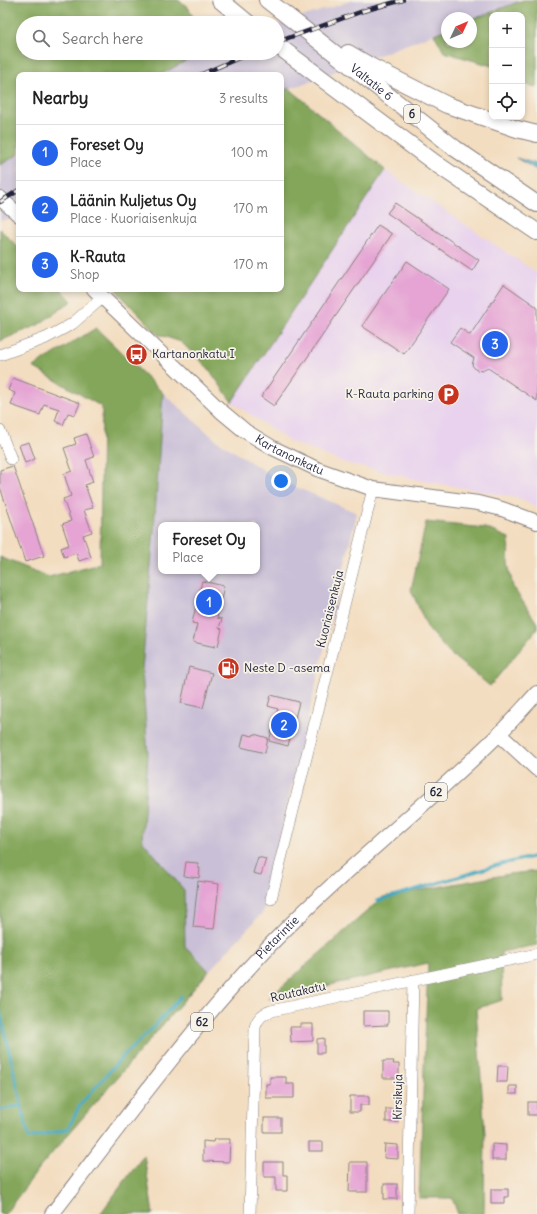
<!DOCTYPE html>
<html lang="en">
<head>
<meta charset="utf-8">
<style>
  body { margin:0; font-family:Delius,sans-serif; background:#f2f2f2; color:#222 }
  .controls { position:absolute; right:12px; top:12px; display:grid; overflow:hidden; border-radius:8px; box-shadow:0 2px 6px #0003 }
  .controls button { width:36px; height:36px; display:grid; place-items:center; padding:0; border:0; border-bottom:1px solid #e0e0e0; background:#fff; color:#222; font:20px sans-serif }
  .compass { position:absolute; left:441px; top:12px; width:36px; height:36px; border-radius:50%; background:#fff; box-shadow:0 2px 6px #0003; rotate:46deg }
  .you { position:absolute; left:281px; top:481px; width:14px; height:14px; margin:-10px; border:3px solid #fff; border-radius:50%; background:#1a73e8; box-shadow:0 0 0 6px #1a73e833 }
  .badge { display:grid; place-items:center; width:26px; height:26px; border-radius:50%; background:#2563eb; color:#fff; font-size:13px; font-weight:700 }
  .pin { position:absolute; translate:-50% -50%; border:2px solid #fff; box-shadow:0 1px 4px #0006 }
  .popup { position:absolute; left:158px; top:522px; width:102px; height:52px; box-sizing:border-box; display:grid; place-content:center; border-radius:8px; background:#fff; filter:drop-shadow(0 1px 3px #0005); font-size:13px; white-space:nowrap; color:#767676 }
  .popup b { font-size:15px; color:#222 }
  .popup::after { content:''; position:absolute; left:50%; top:100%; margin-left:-8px; border:8px solid transparent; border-top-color:#fff }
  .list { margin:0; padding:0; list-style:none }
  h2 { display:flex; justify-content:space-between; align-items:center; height:52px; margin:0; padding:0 16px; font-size:17px }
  h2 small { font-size:13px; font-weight:400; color:#767676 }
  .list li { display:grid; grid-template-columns:26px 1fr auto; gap:12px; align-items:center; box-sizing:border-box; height:56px; padding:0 16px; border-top:1px solid #e0e0e0 }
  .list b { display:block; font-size:15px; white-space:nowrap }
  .list p { margin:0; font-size:13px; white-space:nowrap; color:#767676 }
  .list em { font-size:13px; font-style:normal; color:#767676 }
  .icon { flex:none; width:22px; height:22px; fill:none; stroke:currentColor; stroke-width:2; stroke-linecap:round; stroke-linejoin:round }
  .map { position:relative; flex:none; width:537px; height:1214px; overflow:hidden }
  .search { position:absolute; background:#fff; box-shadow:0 2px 6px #0003; left:16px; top:16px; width:268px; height:44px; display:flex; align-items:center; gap:10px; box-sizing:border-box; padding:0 14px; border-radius:22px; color:#767676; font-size:15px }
  .panel { position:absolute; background:#fff; box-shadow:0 2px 6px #0003; left:16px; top:72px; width:268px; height:220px; border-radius:8px }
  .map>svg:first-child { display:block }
</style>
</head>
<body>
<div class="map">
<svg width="537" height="1214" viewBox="0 0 537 1214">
  <rect width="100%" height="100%" fill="#f7f3e8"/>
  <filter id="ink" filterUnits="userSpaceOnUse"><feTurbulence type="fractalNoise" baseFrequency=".025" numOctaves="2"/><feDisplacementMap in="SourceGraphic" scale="8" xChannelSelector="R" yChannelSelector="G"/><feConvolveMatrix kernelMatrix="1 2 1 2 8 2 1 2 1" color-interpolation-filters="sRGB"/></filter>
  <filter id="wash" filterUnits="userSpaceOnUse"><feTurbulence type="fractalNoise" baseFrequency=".012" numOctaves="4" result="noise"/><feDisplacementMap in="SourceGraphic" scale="16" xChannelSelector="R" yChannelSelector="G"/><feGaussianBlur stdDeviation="0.9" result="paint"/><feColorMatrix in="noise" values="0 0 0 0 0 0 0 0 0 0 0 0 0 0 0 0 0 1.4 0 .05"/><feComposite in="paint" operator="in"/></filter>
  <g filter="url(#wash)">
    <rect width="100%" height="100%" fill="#f3ddc0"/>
    <path fill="#e8d2ee" d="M385,170L537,273V507L522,499L471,489L423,481L345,463L289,441L232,402Z"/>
    <g fill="#c9bfd7" fill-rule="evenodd">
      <path d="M354,0H523L471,20V18H447V29L281,92V75H160L200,53H277V25Z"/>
      <path d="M19,154V217L0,221V165Z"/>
      <path d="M163,393L216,440L277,479L357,513L298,758L263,912L209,971L185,946L184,890L142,841L148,755L142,670L154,530ZM161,525H257V571H161Z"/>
    </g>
    <g fill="#83a65a" stroke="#52644a">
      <path d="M0,0H178L188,7L196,23H23V53H200L160,75H19V154L0,165Z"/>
      <path d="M523,0H537V87L527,85L522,75V15H492V66L444,52L434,34L447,29V42H471V20Z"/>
      <path d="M289,88L385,170L232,402L208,368L181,342L157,334L115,289H281V92Z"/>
      <path d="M0,229L19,248V289H61L72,301L38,325L0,341Z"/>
      <path d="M96,328L163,393L154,530L142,670L148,755L142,840L184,890L185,946L209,971L41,1166L5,1214H0V557L49,577L100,563L102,407L33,367Z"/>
      <path d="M426,522L485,528L509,538L508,563L513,587L537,623V629L490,686L449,653L428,629L411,590Z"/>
      <path d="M537,871V945L501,952L502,1000L476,1009L485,1134L484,1214H458L452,1198H419L428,963L268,999L383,897L509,874Z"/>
      <path d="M144,1155L153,1214H100Z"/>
    </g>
    <path fill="#40a7c0" stroke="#31647e" d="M516,158L537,164V170Z"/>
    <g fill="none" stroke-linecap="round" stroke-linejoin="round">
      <g stroke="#40a7c0" stroke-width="3">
        <path d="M377,901L501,864L537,856"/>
        <path d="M0,1011L29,1138L68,1129L80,1105L124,1055L153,1028L181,996"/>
        <path d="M0,1110L22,1105"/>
      </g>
    </g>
    <g id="blocks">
      <g fill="#e5a4d4">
        <path d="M395,203L479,260L472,271L387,213Z"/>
        <path d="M378,225L392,234L274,406L261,397Z"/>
        <path d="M407,261L449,289L404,354L362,326Z"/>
        <path d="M504,284L537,307V401L488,368L482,371L476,370L472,365L474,358L450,342L460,328L470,335Z"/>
        <path d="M13,378L80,403L75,415L68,413L63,425L55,421L59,409L44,404L40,415L11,405L15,393L8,390Z"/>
        <path d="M86,434L94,457L86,460L93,482L85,485L93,508L84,510L92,532L83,535L91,557L79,561L76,553L64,557L61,548L69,545L62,524L71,521L63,499L71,496L64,474L72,471L64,448L76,444L74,438Z"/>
        <path d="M29,442L35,459L25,463L19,445Z"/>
        <path d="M13,466L44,556L25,562L0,487V470Z"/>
        <path d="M202,581L224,586L217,618L222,619L219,628L222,629L218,646L215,645V647L193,642L197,624L192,623Z"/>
        <path d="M189,667L212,673L203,708L181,703Z"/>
        <path d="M271,695L299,702L288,746L269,741L278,709L268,706Z"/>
        <path d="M244,734L253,736L254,734L268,738L265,753L241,747Z"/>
        <path d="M258,857L266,859L261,875L253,873Z"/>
        <path d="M186,862L198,863V868H200L199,878L184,876Z"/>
        <path d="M198,881L219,884L214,929L193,927Z"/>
        <path d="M363,1011H388V1025L363,1026Z"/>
        <path d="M300,1024H313V1041L291,1042L290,1027H300Z"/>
        <path d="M324,1038V1053H317V1039Z"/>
        <path d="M383,1061H394L393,1064H399V1078H383Z"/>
        <path d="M498,1066H508L507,1082H497Z"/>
        <path d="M270,1077H286V1084H294V1098H266V1084H270Z"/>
        <rect x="509" y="1086" width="8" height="8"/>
        <path d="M350,1096H369V1105H360V1112H350Z"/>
        <rect x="528" y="1102" width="9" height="13"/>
        <rect x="386" y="1109" width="12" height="13"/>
        <rect x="264" y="1118" width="17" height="14"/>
        <path d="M214,1139H230L229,1162L203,1161V1141L213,1142Z"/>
        <rect x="309" y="1142" width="14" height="9"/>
        <path d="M385,1144L398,1145V1159L384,1158Z"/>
        <path d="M492,1144L506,1145V1160H492Z"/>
        <path d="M264,1162H283V1175H287V1191H276V1177H264Z"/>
        <path d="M350,1162H367V1192H349Z"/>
        <rect x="384" y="1184" width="13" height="15"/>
        <path d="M491,1189H508V1197H504V1203H491Z"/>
      </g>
    </g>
  </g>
  <g filter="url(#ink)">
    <use href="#blocks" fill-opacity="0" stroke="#8a807e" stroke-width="1"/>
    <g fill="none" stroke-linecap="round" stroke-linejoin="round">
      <defs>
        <g id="minor">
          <path d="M0,355L46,338L72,324L102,298"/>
          <path d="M0,431L11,459"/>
          <path d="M271,899L373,489"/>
          <path d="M250,1214L255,1027C258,1018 262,1014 271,1011L537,954"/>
          <path d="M408,1214L413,980"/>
        </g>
        <g id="major">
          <path d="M0,198L19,215"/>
          <path id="s1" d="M94,289L221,411L245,431L273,448L317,469L373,489L478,503L502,509L537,522"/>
          <path d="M499,734L537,769"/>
          <path id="s2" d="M52,1214C123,1122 191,1028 271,944C343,870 425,807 498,735C512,721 524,707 537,693"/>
        </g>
        <g id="highway">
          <path d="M220,0L248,23"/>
          <path id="s3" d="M267,0L456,149L537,204"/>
          <path d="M277,45L435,163L537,232"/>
          <path d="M348,53L372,67L447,105L517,129L537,134"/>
        </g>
      </defs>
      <use href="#minor" stroke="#8a807e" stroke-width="12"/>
      <use href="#major" stroke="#8a807e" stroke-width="16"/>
      <use href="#highway" stroke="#8a807e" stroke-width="18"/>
      <use href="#minor" stroke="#fff" stroke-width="11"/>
      <use href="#major" stroke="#fff" stroke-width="14"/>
      <use href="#highway" stroke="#fff" stroke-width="16"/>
      <defs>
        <g id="rail">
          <path d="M277,42L363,11L403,0"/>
          <path d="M200,75L250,53"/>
          <path d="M0,202L19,190"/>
        </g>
      </defs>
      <use href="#rail" stroke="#22223b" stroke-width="4.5"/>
      <use href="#rail" stroke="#f7f3e8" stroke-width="3" stroke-dasharray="9" stroke-linecap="butt"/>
    </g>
  </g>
  <defs>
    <symbol id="bus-disc" viewBox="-11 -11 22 22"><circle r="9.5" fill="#c8321e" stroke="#f7f3e8"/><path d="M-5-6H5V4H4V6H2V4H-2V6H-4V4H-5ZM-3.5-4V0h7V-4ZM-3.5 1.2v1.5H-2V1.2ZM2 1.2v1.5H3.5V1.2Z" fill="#fff"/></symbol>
    <symbol id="parking-disc" viewBox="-11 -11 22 22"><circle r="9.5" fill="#c8321e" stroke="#f7f3e8"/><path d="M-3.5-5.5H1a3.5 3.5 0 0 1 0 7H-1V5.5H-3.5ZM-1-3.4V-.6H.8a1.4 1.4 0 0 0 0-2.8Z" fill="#fff"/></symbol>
    <symbol id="fuel-disc" viewBox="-11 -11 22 22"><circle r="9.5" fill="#c8321e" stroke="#f7f3e8"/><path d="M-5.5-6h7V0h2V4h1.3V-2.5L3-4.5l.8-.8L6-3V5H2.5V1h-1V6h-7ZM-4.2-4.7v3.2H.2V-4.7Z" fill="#fff"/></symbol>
  </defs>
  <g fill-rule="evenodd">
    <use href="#bus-disc" x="124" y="342" width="25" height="25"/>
    <use href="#parking-disc" x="436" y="382" width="25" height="25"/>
    <use href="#fuel-disc" x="216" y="656" width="25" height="25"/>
  </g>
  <g text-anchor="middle" stroke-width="3.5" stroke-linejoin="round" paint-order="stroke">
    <g fill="#f7f3e8" stroke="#62616f" stroke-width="1">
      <rect x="404" y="105" width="16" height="18" rx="3"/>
      <rect x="425" y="783" width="22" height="18" rx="3"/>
      <rect x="191" y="1013" width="22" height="18" rx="3"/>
    </g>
    <g font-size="11" font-weight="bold" fill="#22223b">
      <text x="412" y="118">6</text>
      <text x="436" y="796">62</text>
      <text x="202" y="1026">62</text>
    </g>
    <g font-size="12" fill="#22223b" stroke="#f7f3e8">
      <text dy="4" stroke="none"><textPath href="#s3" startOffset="133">Valtatie 6</textPath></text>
      <text dy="4" stroke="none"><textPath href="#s1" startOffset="258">Kartanonkatu</textPath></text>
      <text transform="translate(330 609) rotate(-76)" y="4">Kuoriaisenkuja</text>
      <text dy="4" stroke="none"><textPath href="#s2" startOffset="357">Pietarintie</textPath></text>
      <text transform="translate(298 992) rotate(-13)" y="4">Routakatu</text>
      <text transform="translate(398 1097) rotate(-89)" y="4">Kirsikuja</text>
    </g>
    <g font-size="12" fill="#22223b" stroke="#f7f3e8" text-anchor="start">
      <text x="152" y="358">Kartanonkatu I</text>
      <text x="434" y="398" text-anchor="end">K-Rauta parking</text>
      <text x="244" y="672">Neste D -asema</text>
    </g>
  </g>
</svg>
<div class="controls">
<button>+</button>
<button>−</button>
<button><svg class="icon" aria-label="locate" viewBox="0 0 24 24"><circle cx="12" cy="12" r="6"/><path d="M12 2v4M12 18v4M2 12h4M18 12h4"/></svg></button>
</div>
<svg class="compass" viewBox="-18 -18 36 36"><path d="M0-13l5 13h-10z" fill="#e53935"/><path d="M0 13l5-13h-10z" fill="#767676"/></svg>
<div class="you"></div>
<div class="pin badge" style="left:209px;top:602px">1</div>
<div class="popup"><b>Foreset Oy</b>Place</div>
<div class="pin badge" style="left:284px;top:725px">2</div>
<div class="pin badge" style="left:495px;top:344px">3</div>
<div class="search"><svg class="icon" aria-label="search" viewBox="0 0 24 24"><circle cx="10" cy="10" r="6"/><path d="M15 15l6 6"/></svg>Search here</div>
<section class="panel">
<h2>Nearby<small>3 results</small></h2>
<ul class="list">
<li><span class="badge">1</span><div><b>Foreset Oy</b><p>Place</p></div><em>100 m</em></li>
<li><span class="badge">2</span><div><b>Läänin Kuljetus Oy</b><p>Place · Kuoriaisenkuja</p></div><em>170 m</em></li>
<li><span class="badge">3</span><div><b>K-Rauta</b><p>Shop</p></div><em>170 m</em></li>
</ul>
</section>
</div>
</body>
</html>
